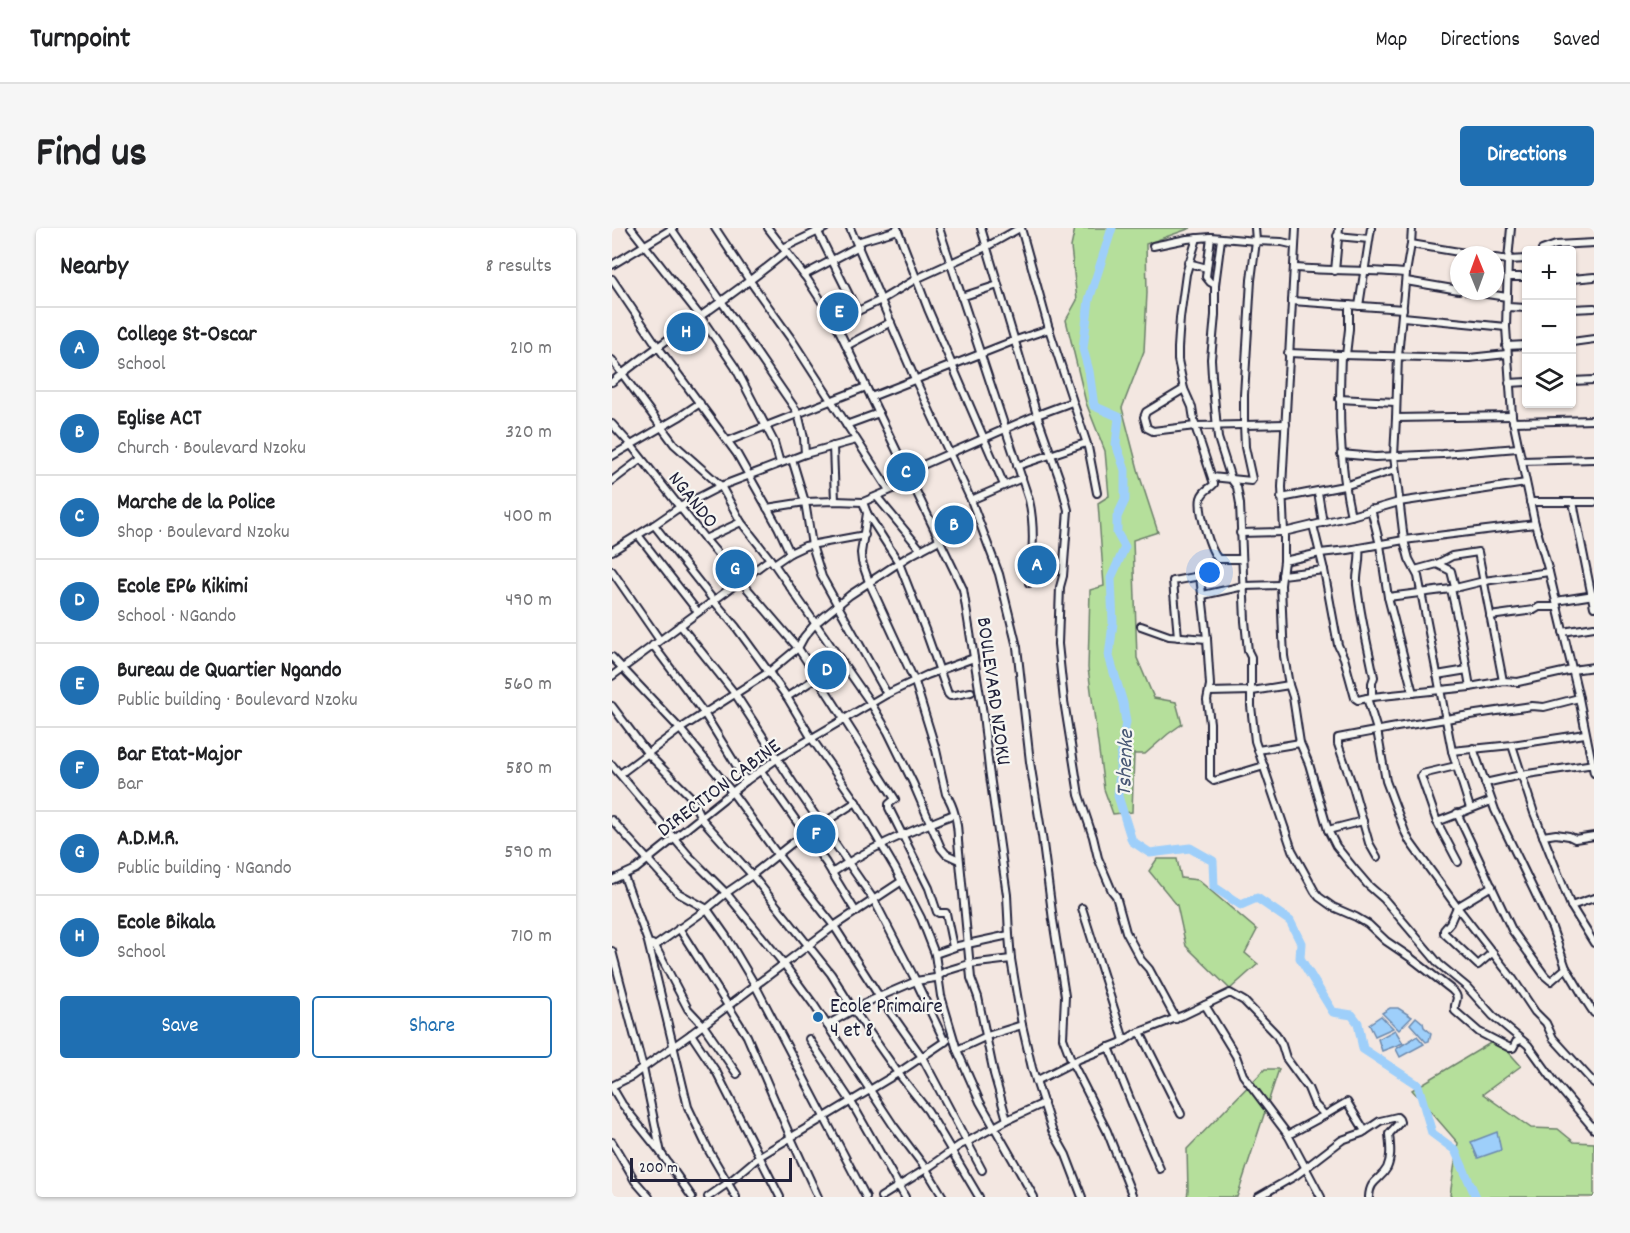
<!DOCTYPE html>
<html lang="en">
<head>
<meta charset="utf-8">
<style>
  body { margin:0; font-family:Dekko,sans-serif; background:#f6f6f6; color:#202124 }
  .controls { position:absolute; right:18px; top:18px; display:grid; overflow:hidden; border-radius:6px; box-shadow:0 2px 4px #0004 }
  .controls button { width:54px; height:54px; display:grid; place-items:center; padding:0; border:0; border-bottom:2px solid #e0e0e0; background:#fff; color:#202124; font:30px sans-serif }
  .compass { position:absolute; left:838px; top:18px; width:54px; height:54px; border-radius:50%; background:#fff; box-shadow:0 2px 4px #0004; rotate:359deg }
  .scale { position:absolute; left:18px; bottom:15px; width:162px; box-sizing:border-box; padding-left:6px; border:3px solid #22223b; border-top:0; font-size:16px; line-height:21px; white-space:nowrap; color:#22223b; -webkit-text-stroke:4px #f6f6f2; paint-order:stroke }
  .you { position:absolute; left:598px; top:345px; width:21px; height:21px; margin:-15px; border:4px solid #fff; border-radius:50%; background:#1a73e8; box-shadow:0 0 0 9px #1a73e833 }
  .badge { display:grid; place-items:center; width:39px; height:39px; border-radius:50%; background:#1f6fb2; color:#fff; font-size:20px; font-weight:700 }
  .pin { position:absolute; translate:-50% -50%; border:3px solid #fff; box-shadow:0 2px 6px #0006 }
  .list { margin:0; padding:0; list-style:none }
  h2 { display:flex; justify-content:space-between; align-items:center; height:78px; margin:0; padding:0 24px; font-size:26px }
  h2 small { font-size:20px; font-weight:400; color:#757577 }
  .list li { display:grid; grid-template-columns:39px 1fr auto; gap:18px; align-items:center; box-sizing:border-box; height:84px; padding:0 24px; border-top:2px solid #e0e0e0 }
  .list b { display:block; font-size:22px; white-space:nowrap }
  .list p { margin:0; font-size:20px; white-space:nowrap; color:#757577 }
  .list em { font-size:20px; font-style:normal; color:#757577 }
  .actions { display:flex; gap:12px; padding:18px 24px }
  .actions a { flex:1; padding:14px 0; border:2px solid #1f6fb2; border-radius:6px; text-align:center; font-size:21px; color:#1f6fb2 }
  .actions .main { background:#1f6fb2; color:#fff }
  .icon { flex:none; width:33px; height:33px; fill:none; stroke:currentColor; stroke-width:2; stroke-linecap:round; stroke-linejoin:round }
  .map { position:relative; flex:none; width:982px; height:969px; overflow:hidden; border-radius:6px }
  header { display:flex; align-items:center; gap:36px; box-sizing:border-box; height:84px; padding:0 30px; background:#fff; border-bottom:2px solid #e0e0e0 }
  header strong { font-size:28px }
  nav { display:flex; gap:33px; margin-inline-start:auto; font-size:21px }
  .intro { display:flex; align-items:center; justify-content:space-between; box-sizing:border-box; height:144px; padding:0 36px }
  h1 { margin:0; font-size:42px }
  .button { padding:15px 27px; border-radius:6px; background:#1f6fb2; color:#fff; font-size:21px; font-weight:700 }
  main { display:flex; gap:36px; padding:0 36px }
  aside { flex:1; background:#fff; border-radius:6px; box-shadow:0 2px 4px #0004 }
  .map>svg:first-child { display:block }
</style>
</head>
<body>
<header>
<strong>Turnpoint</strong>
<nav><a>Map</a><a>Directions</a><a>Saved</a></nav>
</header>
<div class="intro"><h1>Find us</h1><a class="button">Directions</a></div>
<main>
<aside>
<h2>Nearby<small>8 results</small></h2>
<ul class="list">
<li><span class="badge">A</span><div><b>College St-Oscar</b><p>School</p></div><em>210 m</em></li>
<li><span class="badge">B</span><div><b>Eglise ACT</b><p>Church · Boulevard Nzoku</p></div><em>320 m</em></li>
<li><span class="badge">C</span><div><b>Marche de la Police</b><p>Shop · Boulevard Nzoku</p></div><em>400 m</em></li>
<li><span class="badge">D</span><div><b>Ecole EP6 Kikimi</b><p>School · NGando</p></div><em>490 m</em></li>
<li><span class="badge">E</span><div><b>Bureau de Quartier Ngando</b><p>Public building · Boulevard Nzoku</p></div><em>560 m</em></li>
<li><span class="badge">F</span><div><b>Bar Etat-Major</b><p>Bar</p></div><em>580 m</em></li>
<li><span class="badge">G</span><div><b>A.D.M.R.</b><p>Public building · NGando</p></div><em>590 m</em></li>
<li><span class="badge">H</span><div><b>Ecole Bikala</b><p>School</p></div><em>710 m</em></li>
</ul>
<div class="actions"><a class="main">Save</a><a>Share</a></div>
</aside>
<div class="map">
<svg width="982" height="969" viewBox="0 0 982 969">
  <rect width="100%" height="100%" fill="#f3e7e1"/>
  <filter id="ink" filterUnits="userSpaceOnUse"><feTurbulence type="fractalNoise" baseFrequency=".0167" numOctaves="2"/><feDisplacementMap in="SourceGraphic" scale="12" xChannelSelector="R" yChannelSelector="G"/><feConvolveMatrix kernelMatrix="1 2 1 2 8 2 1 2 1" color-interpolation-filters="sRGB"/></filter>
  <g filter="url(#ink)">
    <g fill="#b5df9b" stroke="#6c806b" stroke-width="1.5">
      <path d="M463,0H579L534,16L535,65L532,123L510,180L528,249L546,304L521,312L525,430L542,470L564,474L570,496L556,506L533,526H522L520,584L501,586L492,561L476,440L478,362L492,358L486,275L497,268L493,223L474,175L454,92L465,72L459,19Z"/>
      <path d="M545,631H565L569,650L586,652L645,702L633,725L646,736L618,761L574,718L565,677L537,643Z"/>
      <path d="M885,811L909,838L871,866L919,900L946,901L962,914L982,915V969H840L838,967L846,915L800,862Z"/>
      <path d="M653,841H667L625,969H575L576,963L575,921Z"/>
    </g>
    <g fill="#9ecffa" stroke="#6c8aae" stroke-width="1.5">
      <path d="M778,780H786L800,789L787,802L770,785Z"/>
      <path d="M769,788L781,800L763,808L757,796Z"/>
      <path d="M804,789L811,795L812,799L819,805L817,813L814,814L798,796Z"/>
      <path d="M783,802L791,815L770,823L766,811Z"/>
      <path d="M805,808L812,816L788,829L784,821Z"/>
      <path d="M885,904L889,922L866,930L859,914Z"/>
    </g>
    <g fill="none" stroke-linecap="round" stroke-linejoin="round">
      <path stroke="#9ecffa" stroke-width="9" d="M500,0L477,72L471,121L477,143L482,178L507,189L504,216L513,242V272L505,289V305L513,319L499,350L501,395L497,428L511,475L514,494L509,524L506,568L520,613L538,625L578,620L601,633L602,659L629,677L645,670L678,693L689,715L688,730L721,784L740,787L746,795L751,821L806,857L820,905L843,922L864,969"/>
      <defs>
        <g id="minor">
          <path d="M19,0L88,88L123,139L162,214L168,235"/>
          <path d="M59,0L186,185L192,210L193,226"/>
          <path d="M103,0L138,53L180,112L277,262"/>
          <path d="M156,0L195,51L223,94L351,361L371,486L377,541L395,667L397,707L399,731L410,797L420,840L440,902L454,927L470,969"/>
          <path d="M204,0L245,83"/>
          <path d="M238,0L303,151L359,272L387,346L405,419L418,534L430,608L441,692L453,768L451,810L460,834L495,903L521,969"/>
          <path d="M285,0L316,81L392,257"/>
          <path d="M327,0L417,272C423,298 421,329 417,355"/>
          <path d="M369,0L425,187L449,255L456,282L451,348L448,359L446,416L452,473L467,567L481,609L486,630L500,663L504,668L514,704L529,732L537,741L564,791"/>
          <path d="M409,0L437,101L476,219L485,265"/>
          <path d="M684,0L670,259L672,304V333L669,357L671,408L672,428L677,457L681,469L688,515L697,536L716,602L724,618L744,643L756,657L772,671L827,736L855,759L881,788L916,817L945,857L982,901"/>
          <path d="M899,0L896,32L894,99L900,188L923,296L937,344L967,470L982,545"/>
          <path d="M725,8L757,11"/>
          <path d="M599,9L594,49L598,54L603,57"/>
          <path d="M585,10L574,46L568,90L566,120V132L572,161L580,179L583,198L602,256C598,261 591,262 589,270C586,282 598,322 606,331H629"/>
          <path d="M609,11L603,57V87L599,131L600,148L606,210L619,251L625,259L628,276L633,393L636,423L639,429V478L643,513L680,622L703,664L707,669L721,679L744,689L756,696L774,713L799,730L840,762C850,771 841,773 843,783L867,804L898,820H901L904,814L909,812"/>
          <path d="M245,14L286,2"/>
          <path d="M799,16L800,0"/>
          <path d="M541,18L575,11L599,9L644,13L670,14L683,17"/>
          <path d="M171,20L213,0"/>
          <path d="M930,22L944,17L982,15"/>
          <path d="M865,27L799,16L794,45L786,128L784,190L900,188"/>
          <path d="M883,30L896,32L915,31"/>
          <path d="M576,35L595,40"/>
          <path d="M0,37L61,0"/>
          <path d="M683,40C720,43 757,42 794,45"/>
          <path d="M723,43L727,0"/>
          <path d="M192,47L247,18"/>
          <path d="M896,49H915"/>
          <path d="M0,51L46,119L125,226L166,299L178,325"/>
          <path d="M960,51L982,49"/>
          <path d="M794,53L847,62"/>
          <path d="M855,63L895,69"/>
          <path d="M349,69L386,57"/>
          <path d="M680,73L791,81"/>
          <path d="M747,78L759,0"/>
          <path d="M895,79L915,80"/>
          <path d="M960,81L982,80"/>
          <path d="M791,89L894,99"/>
          <path d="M223,94L269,72L304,51L374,19L408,0"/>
          <path d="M960,114L982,111"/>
          <path d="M234,118L279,94"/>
          <path d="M894,118L915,117"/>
          <path d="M676,125L729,127L857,130L895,126"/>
          <path d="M729,127C727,181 727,235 739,288"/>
          <path d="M734,127L737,101V77"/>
          <path d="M0,132L62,216L109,258L129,294L162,336L260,477L276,504L301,555L329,620L334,626L347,632"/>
          <path d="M960,153L982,152"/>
          <path d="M0,154C56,108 119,70 174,24"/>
          <path d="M897,155L915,154"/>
          <path d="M572,161L534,184L532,189L535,200L541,203L583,198L674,196"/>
          <path d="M259,169L404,112L437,101"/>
          <path d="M727,171L783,174"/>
          <path d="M784,190L782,228L792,312L797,331L806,348L840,523L858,580"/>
          <path d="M901,194L982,192"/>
          <path d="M0,196L19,217L93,311L186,420L202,444L283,571L277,576V580L317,660L325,684L327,685H334L341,719"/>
          <path d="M234,197L267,185"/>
          <path d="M116,213L254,159"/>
          <path d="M221,218L223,273"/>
          <path d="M729,226L763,229L831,226L906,220"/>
          <path d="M0,228L67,189L88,175"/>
          <path d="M180,231L193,274L200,317L210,349L275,466"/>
          <path d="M910,233L982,231"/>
          <path d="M405,238L474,215"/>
          <path d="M295,244L425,187L460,174"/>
          <path d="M600,249L639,253L640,251L633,219L632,196V167L639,52L644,13L643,0"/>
          <path d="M0,253L29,231"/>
          <path d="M706,264L711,295"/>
          <path d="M265,269L309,322"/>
          <path d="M669,270L732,258L783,242"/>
          <path d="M359,272L410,250"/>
          <path d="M251,274L255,285L287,335L314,404L336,466L338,468L359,464"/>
          <path d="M918,274H982"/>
          <path d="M961,274L982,379"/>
          <path d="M155,280L193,274L223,273L251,274L300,253"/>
          <path d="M759,281L768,317L776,369L801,465"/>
          <path d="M255,285L249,325L250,334L257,354L303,454L324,522L334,566C343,580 346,597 346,613L359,750L366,769L382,846L395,892"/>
          <path d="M42,297L102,373L124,399L175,469L200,511L244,574L283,640L309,690L323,726L329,768L345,822L368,874L422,969"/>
          <path d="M701,297L712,342L726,417L732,430L743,470L746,472L755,470"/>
          <path d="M628,305L672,304L739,288L787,274L914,255"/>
          <path d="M26,307L86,384"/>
          <path d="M93,311L129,294"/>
          <path d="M747,320C749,333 744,344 745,357C748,387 756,418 762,449L760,455V469L755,470L765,502L774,553L793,604L798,614L845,679L901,751L923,784L934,795L941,810L982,855"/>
          <path d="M0,323L42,297L68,279L109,258L193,226L244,212"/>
          <path d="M672,333L708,325L736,322L792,312L923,296"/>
          <path d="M162,336L178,325L193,318L253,307"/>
          <path d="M825,336L839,343L843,359"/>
          <path d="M803,342L825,336L840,328L866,324L891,453"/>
          <path d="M0,343L47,411"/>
          <path d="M670,347L712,342"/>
          <path d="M839,361L849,407L858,459"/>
          <path d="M591,367L632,358L669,357"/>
          <path d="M776,369L839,361L872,353L937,344"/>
          <path d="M944,373L982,367"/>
          <path d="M878,388L922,382L927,379H945"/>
          <path d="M68,397L124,467L183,558L262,672L304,753L333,814"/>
          <path d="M529,398L557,408L595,411"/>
          <path d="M951,404L982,399"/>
          <path d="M566,409L561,353L588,348L595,411L598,457L595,472L598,495V550L602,553L652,538"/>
          <path d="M41,417L92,485L134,553"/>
          <path d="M0,429L68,501L120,564L165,626L222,698L267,768L310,829L370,942"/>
          <path d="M825,447L855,442"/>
          <path d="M0,448L158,331"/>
          <path d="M597,464L640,463L677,457"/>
          <path d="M175,469L206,449"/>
          <path d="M760,469L858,459L891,453L906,454L960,442L982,439"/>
          <path d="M0,478L36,526L79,569L89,590L140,647L219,746L241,781L286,845L316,883L367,969"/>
          <path d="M900,517L922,585L959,678L982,715"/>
          <path d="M646,522L688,515"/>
          <path d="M840,523L900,517L973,506"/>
          <path d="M0,537L77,628L114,665L172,736L202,777L281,897L314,941L331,969"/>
          <path d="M844,538L810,546L809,548L825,594L879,573"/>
          <path d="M149,543L214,635L244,684"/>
          <path d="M8,546L68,501L157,444L186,420L192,409L203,396L238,367L297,328L329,311"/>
          <path d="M873,555L909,547L982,536"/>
          <path d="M845,585L900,702L933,748L939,753L954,740L940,700L883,582L861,520"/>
          <path d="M0,592L66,665L95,681L114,708L143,757L254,969"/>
          <path d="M825,594L846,634"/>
          <path d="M716,602L751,593"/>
          <path d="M931,608L944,606L957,608L963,611L982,608"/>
          <path d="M765,629L757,615L741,559L726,516V510L779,500L864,486L920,478L932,479L967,470"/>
          <path d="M220,645C257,619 300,603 342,586"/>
          <path d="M12,648L36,714L76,879L97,923L124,969"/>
          <path d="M0,652L24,641L134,553L166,530L275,466L315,447L362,430"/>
          <path d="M880,658L845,679L838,695L832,702V705L866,737L881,724"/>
          <path d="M959,678L982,670"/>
          <path d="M470,680L512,812"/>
          <path d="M67,700L135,808L179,910L206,969"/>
          <path d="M40,716L43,718L76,781L91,797L125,846"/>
          <path d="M43,718L95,681L114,665L140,647L179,616L244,574"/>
          <path d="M0,723L31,840L49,925"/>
          <path d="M323,726L346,718L397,707"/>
          <path d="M954,740C964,754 971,770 982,785"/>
          <path d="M593,777L624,828L631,847L676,907L709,969"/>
          <path d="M215,797L253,775L304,753L323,750L334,743L357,736L399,731"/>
          <path d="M528,804L569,886"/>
          <path d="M79,806L105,845L168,969"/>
          <path d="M197,811L238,872L293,969"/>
          <path d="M497,819L522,881L548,941"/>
          <path d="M345,822L375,808L410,797"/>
          <path d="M424,853L467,831L508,815L523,806L572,787L618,765L632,773L664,806L670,817L674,830L696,860L703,877L713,887"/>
          <path d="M0,858L20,848L31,840L79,806L222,698L290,653"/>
          <path d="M0,859L10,876L49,925L80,969"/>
          <path d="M676,907L713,887L735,874L753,903"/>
          <path d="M0,914L23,953L37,969"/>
          <path d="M96,969L116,955L148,928L286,845L335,812"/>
          <path d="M269,969L314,941L348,917L355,914L395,892L432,875"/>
          <path d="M646,969L683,948L730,912L750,905L768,893L785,889L787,891L788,894L777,906C778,917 780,929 775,940C768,953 758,951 757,969"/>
        </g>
      </defs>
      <use href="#minor" stroke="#22223b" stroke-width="10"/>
      <use href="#minor" stroke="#f6f6f2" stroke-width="6"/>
    </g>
  </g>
  <circle fill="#1f6fb2" stroke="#f6f6f2" stroke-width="2" cx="206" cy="789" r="6"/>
  <g text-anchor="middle" stroke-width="4.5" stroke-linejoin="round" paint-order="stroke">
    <g font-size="21" fill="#22223b" stroke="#f6f6f2">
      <text transform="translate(82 271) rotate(51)" y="7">NGANDO</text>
      <text transform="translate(383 463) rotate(82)" y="7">BOULEVARD NZOKU</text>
      <text transform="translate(106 559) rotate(-37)" y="7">DIRECTION CABINE</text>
    </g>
    <g font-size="21" fill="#22223b" stroke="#f6f6f2" text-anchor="start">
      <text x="218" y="784">Ecole Primaire<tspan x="218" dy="24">4 et 8</tspan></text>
    </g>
    <g font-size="22" font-style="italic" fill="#475674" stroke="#f6f6f2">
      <text transform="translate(511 535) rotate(-88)" y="8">Tshenke</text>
    </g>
  </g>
</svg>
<div class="controls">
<button>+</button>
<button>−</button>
<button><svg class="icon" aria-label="layers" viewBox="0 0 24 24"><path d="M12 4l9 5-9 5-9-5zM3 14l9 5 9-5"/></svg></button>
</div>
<svg class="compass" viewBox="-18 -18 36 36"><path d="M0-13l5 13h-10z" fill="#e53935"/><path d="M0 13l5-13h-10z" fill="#757577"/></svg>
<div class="scale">200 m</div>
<div class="you"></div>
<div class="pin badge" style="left:425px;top:337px">A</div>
<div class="pin badge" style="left:342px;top:297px">B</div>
<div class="pin badge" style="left:294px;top:244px">C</div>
<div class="pin badge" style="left:215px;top:442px">D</div>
<div class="pin badge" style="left:227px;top:84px">E</div>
<div class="pin badge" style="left:204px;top:606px">F</div>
<div class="pin badge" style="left:123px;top:341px">G</div>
<div class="pin badge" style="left:74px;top:104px">H</div>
</div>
</main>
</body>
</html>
